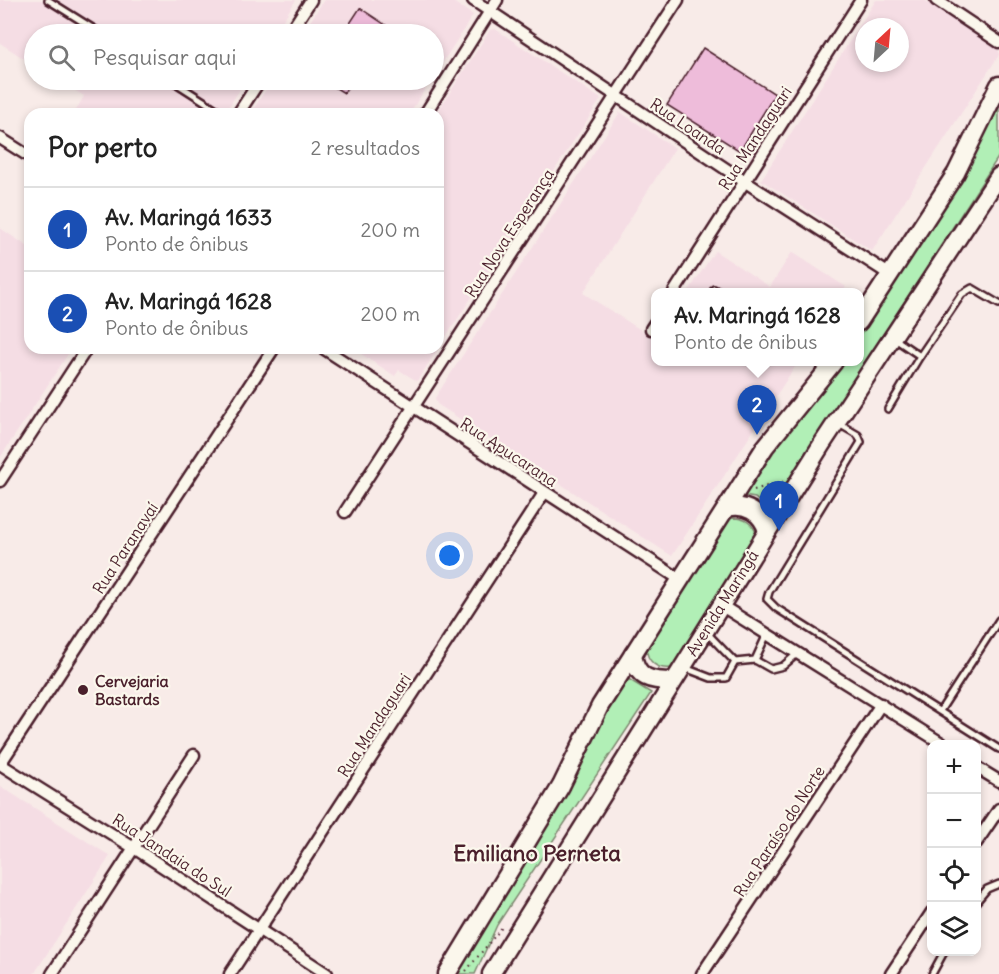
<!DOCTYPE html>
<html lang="pt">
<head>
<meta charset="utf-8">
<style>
  body { margin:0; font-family:Delius,sans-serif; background:#f2f2f2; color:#222 }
  .controls { position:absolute; right:18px; bottom:18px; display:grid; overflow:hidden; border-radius:12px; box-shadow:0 3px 9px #0003 }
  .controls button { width:54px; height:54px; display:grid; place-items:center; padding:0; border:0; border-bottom:2px solid #e0e0e0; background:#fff; color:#222; font:30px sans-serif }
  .compass { position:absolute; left:855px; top:18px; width:54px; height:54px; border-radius:50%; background:#fff; box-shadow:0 3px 9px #0003; rotate:26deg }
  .you { position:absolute; left:450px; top:556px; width:21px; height:21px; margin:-15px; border:4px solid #fff; border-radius:50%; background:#1a73e8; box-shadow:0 0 0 9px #1a73e833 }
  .badge { display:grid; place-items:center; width:39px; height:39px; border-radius:50%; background:#4a1f2b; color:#fff; font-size:20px; font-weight:700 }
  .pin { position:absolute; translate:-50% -50px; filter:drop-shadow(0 2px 3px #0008) }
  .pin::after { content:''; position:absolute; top:32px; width:21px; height:18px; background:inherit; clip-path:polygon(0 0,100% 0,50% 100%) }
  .popup { position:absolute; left:651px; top:288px; width:213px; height:78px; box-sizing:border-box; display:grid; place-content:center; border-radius:12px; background:#fff; filter:drop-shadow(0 2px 4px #0005); font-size:20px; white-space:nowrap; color:#767676 }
  .popup b { font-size:22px; color:#222 }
  .popup::after { content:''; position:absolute; left:50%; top:100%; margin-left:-12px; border:12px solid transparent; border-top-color:#fff }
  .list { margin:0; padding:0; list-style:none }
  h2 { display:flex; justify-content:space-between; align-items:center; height:78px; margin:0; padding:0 24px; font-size:26px }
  h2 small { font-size:20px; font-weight:400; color:#767676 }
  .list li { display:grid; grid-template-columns:39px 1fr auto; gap:18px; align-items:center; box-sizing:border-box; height:84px; padding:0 24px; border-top:2px solid #e0e0e0 }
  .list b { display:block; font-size:22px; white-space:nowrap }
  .list p { margin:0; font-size:20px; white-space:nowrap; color:#767676 }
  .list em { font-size:20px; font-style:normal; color:#767676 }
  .icon { flex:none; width:33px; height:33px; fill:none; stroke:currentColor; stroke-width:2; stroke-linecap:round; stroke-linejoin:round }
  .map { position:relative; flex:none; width:999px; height:974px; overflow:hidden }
  .search { position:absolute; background:#fff; box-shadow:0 3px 9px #0003; left:24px; top:24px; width:420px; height:66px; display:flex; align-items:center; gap:15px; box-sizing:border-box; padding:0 21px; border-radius:33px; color:#767676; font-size:22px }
  .panel { position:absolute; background:#fff; box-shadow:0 3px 9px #0003; left:24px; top:108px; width:420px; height:246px; border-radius:18px }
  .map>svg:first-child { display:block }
</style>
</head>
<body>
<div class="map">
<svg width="999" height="974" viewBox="0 0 999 974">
  <rect width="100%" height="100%" fill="#f8ebe8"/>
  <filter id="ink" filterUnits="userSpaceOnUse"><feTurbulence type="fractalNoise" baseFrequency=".0167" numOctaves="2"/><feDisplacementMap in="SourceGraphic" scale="12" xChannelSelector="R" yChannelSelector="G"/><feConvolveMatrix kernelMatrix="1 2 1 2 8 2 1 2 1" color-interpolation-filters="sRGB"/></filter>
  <g filter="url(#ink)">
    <g fill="#f5dde4" fill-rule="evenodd">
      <path d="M0,0H296L274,34H34V65L0,43Z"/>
      <path d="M324,0H450L473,15L434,76V34H302Z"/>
      <path d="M876,0H924L999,48V55L872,251L761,180ZM864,27H900V63H864Z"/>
      <path d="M495,29L601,99L417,381L399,370L395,376L352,348H438V114H436L490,30Z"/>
      <path d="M58,80H246L224,114H74L84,96Z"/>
      <path d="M272,80H431L409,114H250Z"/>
      <path d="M620,112L675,148L583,293L655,339V362H798L672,556L437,404L435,398Z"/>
      <path d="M0,228L30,248V348H72L0,458Z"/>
      <path d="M715,251L770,287L792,252L846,287L842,292H688Z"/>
      <path d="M0,786L110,856L34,974H0Z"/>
    </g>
    <g fill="#b1efb6" stroke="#7e8770" stroke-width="1.5">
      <path d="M999,101V156L769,510L755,498L744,496L772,451L842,362H859V336L963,176Z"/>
      <path d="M733,518C745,518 753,523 757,535L672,668C657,670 647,662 646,647L729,519Z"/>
      <path d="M625,677L651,693L497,925L475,974H455L604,710Z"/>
    </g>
    <g fill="#eebcda" stroke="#4a1f2b" stroke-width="1.5">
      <path d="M360,8L387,26L381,34H343Z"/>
      <path d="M703,48L775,94L740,151L667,105Z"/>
      <path d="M323,80H352L344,93Z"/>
    </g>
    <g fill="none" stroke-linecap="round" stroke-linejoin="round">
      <defs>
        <g id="lane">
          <path d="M48,0L102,34"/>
          <path d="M171,80L224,114"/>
          <path d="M714,289L719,292"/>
          <path d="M895,339L920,356L962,294L972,288L999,304"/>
          <path d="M888,409L920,356"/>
          <path d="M839,424L858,435L861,442L769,592L767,599L776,608L999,749"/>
          <path d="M755,660L771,669L783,666L797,654"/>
          <path d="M735,662L755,660L767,634"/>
          <path d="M685,668L711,678H726L735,662L707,633"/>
          <path d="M940,711L999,620"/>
          <path d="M976,902L987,889L999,884"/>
          <path d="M932,974L944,952"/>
        </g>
        <g id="street">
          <path d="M473,0L744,181L889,274"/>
          <path d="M936,0L999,42"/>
          <path d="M289,34L311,0"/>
          <path d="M238,114L260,80"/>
          <path d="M425,114L497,0"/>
          <path d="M0,138L30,157"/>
          <path d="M674,292L861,0"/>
          <path d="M651,329L655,323"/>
          <path d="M323,348L681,580"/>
          <path d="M0,481L87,348"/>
          <path d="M345,512L678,0"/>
          <path d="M722,606L943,744"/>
          <path d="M0,764L274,348"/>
          <path d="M0,764L134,848L327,974"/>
          <path d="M976,767L999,781"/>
          <path d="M976,843L999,809"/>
          <path d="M52,974L194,755"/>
          <path d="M230,974L544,493"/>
          <path d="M702,974L881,704"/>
          <path d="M891,974L932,912"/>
        </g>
        <g id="primary">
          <path d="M859,322L956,173L999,85"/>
          <path d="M727,508C745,503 762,513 767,531"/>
          <path d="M633,654C636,679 651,681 673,681"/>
          <path d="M447,974L561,786L600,706L765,447L834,362"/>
          <path d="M491,974L822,444L999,176"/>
        </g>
      </defs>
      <use href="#lane" stroke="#4a1f2b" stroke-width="10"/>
      <use href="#street" stroke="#4a1f2b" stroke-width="15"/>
      <use href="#primary" stroke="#4a1f2b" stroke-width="21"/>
      <g stroke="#4a1f2b" stroke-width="2" stroke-dasharray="1.5 4.5" stroke-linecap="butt">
        <path d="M754,490L783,481"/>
        <path d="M466,971L504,925"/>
      </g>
      <use href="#lane" stroke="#fbf7ec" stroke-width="5"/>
      <use href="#street" stroke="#fbf7ec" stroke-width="10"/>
      <use href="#primary" stroke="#fbf7ec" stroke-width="16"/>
    </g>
  </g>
  <circle fill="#4a1f2b" stroke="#fbf7ec" stroke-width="2" cx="83" cy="690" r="6"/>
  <g text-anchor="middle" stroke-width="4.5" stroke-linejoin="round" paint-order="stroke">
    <g font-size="16" fill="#4a1f2b" stroke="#fbf7ec">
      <text transform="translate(688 126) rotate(34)" y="6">Rua Loanda</text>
      <text transform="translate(755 138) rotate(-57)" y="6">Rua Mandaguari</text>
      <text transform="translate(509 233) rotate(-57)" y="6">Rua Nova Esperança</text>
      <text transform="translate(509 452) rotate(33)" y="6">Rua Apucarana</text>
      <text transform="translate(125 548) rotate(-57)" y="6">Rua Paranavaí</text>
      <text transform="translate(722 603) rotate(-58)" y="6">Avenida Maringá</text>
      <text transform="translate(374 725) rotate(-57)" y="6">Rua Mandaguari</text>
      <text transform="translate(779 831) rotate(-57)" y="6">Rua Paraíso do Norte</text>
      <text transform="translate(172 855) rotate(33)" y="6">Rua Jandaia do Sul</text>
    </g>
    <g font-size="16" font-weight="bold" fill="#4a1f2b" stroke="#fbf7ec" text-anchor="start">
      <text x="95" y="687">Cervejaria<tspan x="95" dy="18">Bastards</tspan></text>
    </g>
    <g font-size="22" font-weight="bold" fill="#4a1f2b" stroke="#fbf7ec">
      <text x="537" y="861">Emiliano Perneta</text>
    </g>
  </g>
</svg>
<div class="controls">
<button>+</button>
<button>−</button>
<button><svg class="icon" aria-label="locate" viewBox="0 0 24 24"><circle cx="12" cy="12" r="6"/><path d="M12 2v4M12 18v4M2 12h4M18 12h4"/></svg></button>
<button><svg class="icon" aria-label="layers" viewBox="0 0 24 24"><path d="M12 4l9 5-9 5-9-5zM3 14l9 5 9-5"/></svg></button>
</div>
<svg class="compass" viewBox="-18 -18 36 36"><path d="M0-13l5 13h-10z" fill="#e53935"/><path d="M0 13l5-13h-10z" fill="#767676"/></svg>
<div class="you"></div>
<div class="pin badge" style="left:779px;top:531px;background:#1a4fb4">1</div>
<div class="pin badge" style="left:757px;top:435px;background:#1a4fb4">2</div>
<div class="popup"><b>Av. Maringá 1628</b>Ponto de ônibus</div>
<div class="search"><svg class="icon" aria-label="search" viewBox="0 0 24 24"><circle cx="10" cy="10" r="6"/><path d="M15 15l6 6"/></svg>Pesquisar aqui</div>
<section class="panel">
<h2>Por perto<small>2 resultados</small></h2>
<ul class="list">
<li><span class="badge" style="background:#1a4fb4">1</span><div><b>Av. Maringá 1633</b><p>Ponto de ônibus</p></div><em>200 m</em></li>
<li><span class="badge" style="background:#1a4fb4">2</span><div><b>Av. Maringá 1628</b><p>Ponto de ônibus</p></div><em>200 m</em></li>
</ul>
</section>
</div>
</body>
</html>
